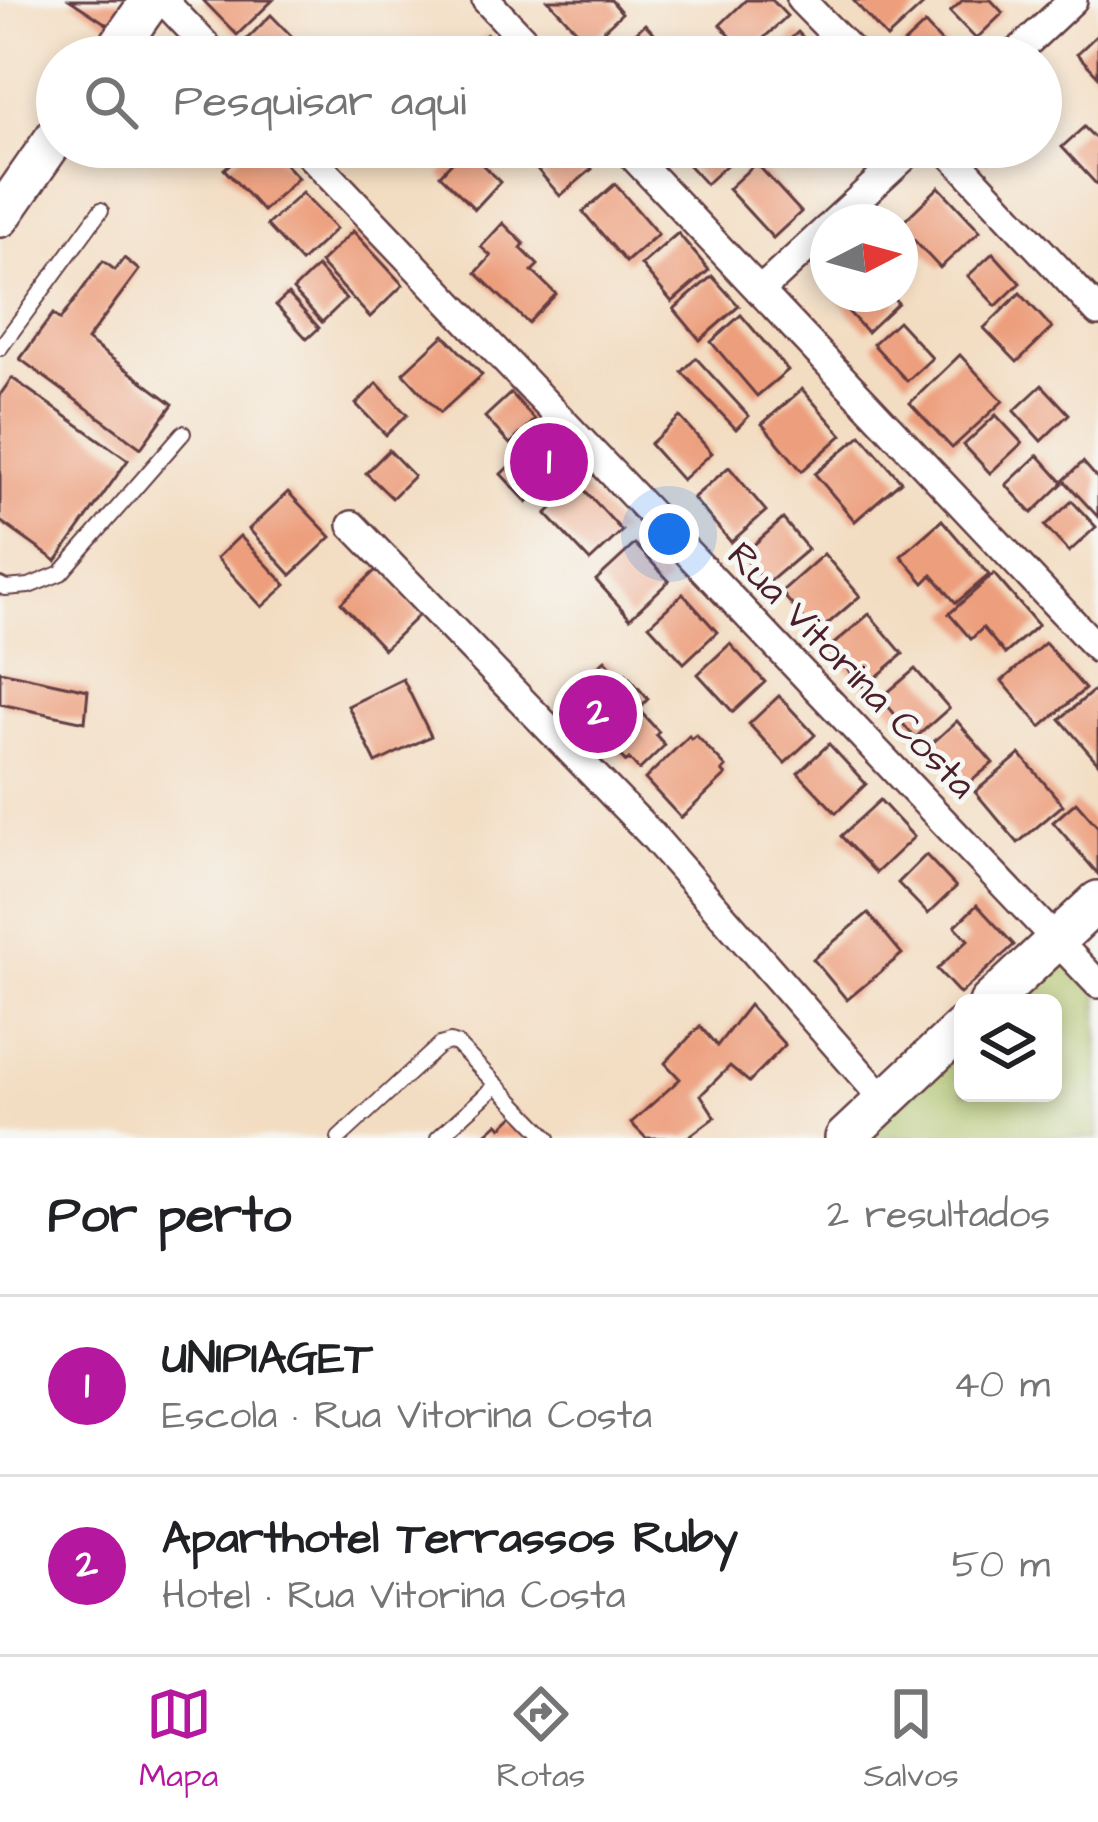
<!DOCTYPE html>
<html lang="pt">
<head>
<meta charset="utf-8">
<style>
  body { margin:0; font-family:"Architects Daughter",sans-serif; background:#f6f6f6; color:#202124 }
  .controls { position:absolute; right:36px; bottom:36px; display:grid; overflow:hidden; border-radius:18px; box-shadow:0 6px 18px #0003 }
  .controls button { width:108px; height:108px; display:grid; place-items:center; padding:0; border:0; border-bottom:3px solid #e0e0e0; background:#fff; color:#202124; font:60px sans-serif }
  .compass { position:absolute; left:810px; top:204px; width:108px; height:108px; border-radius:50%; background:#fff; box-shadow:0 6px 18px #0003; rotate:84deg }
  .you { position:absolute; left:669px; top:534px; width:42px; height:42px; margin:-30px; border:9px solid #fff; border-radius:50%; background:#1a73e8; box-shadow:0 0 0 18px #1a73e833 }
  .badge { display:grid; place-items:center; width:78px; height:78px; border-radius:50%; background:#b5179e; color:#fff; font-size:39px; font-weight:700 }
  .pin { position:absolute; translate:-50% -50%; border:6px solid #fff; box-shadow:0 3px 12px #0006 }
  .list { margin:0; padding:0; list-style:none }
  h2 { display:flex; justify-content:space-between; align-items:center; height:156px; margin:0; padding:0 48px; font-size:51px }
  h2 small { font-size:39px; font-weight:400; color:#757577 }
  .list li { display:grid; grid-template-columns:78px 1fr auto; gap:36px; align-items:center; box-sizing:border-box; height:180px; padding:0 48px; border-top:3px solid #e0e0e0 }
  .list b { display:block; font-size:45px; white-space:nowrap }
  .list p { margin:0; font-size:39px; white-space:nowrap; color:#757577 }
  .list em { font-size:39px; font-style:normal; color:#757577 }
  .icon { flex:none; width:66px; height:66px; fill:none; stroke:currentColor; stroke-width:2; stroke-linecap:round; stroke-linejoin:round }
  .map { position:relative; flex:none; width:1098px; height:1138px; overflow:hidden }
  .search { position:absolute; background:#fff; box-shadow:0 6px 18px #0003; left:36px; right:36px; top:36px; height:132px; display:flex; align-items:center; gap:30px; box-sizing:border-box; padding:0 42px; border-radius:66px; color:#757577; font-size:45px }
  .sheet { height:516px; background:#fff }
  nav { display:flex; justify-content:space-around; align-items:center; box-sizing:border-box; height:168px; border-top:3px solid #e0e0e0; background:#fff; font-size:33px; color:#757577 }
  nav a { display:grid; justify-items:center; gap:6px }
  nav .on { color:#b5179e }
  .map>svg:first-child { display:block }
</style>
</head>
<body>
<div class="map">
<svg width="1098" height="1138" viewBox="0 0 1098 1138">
  <rect width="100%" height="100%" fill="#f6f6f2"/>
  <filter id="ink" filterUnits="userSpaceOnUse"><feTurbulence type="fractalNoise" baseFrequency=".00833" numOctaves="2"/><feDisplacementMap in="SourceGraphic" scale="24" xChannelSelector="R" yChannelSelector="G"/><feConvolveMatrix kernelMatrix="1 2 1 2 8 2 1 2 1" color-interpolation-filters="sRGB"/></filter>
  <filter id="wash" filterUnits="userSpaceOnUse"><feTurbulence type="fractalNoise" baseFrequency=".004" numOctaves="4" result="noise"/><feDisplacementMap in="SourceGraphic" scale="48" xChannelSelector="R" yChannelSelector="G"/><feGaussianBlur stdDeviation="2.7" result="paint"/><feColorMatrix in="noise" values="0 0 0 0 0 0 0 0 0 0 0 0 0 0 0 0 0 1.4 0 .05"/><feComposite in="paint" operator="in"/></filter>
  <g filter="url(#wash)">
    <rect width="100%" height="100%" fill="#f3ddc2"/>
    <path fill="#a9bd61" stroke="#7a6e46" stroke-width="3" d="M1056,940L1098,984V1138H845L963,1027V1093H1053V1003H989Z"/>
    <g id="blocks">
      <g fill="#ed9f7d">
        <path d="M70,0H133L114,29Z"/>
        <path d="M203,0H273L237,35Z"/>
        <path d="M548,0H611L622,13L589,44Z"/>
        <path d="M746,0H772L787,16L747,54L720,25Z"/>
        <path d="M853,0H918L923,5L887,38Z"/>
        <path d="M963,0H991L1003,13L976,39L950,12Z"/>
        <path d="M271,15L309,54L306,57H260L245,41Z"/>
        <path d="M645,24L660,40L652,48L660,57H610Z"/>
        <path d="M925,24L955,57H906L898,49Z"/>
        <path d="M798,32L821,57H771Z"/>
        <path d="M487,34L507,57H460Z"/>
        <path d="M1098,34V76L1077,54Z"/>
        <path d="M1084,127L1098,141V186L1062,147Z"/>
        <path d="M249,147H269L298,178L263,211L224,169Z"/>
        <path d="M562,147H574L592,169L560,196L537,169Z"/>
        <path d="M672,147H746L706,184Z"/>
        <path d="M465,148L500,182L475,209L440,175Z"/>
        <path d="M756,163L801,212L773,238L728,189Z"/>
        <path d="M615,184L658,234L626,262L583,212Z"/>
        <path d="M939,187L980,231L940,268L900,225Z"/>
        <path d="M302,193L336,229L301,262L267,225Z"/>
        <path d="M503,223L524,244L521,248L538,265L532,271L556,294L528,323L476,273L491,256L481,247Z"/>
        <path d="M353,231L403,285L370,317L320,263Z"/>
        <path d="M678,233L709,270L672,302L641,265Z"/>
        <path d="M993,253L1020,283L996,306L968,276Z"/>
        <path d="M124,258L139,270L87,340L173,404L141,448L20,359L53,314L60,320L103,261L115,270Z"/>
        <path d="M317,267L346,299L322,322L293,290Z"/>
        <path d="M712,276L739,306L700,340L674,309Z"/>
        <path d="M1020,293L1052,328L1017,362L984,328Z"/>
        <path d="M288,294L319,328L307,339L276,305Z"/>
        <path d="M832,294H890L898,303L867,332Z"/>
        <path d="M741,315L788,370L757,396L711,342Z"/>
        <path d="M898,321L932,358L907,381L873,344Z"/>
        <path d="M444,335L482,375L440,413L403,373Z"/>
        <path d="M960,355L1003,401L952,448L910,403Z"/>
        <path d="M696,358L749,416L736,429L682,372Z"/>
        <path d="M12,378L128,460L56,561L0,521V395Z"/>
        <path d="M377,383L407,415L386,435L356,404Z"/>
        <path d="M1042,385L1069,414L1041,441L1014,411Z"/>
        <path d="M802,389L842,435L802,471L762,424Z"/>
        <path d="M511,393L535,420L510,444L485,417Z"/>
        <path d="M996,415L1022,443L990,473L964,445Z"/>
        <path d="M680,417L712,453L682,480L650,444Z"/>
        <path d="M861,435L901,481L855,521L815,474Z"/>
        <path d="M538,439L564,467L527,502L501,474Z"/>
        <path d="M389,450L414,476L392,498L366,473Z"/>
        <path d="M1038,455L1063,483L1032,513L1006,485Z"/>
        <path d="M1083,462L1098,479V517L1064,480Z"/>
        <path d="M729,467L766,511L731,542L693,498Z"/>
        <path d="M579,484L622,531L590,561L546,514Z"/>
        <path d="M288,492L331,537L291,575L249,529Z"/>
        <path d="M1072,501L1096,527L1069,552L1045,526Z"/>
        <path d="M783,519L808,549L767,584L742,555Z"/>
        <path d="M942,520L989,575L956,603L932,575L924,583L901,556Z"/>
        <path d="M240,536L286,585L262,607L217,558Z"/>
        <path d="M635,544L669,581L630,618L596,580Z"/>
        <path d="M824,554L860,596L816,634L781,592Z"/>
        <path d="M378,568L420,614L384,649L341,603Z"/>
        <path d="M994,574L1038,625L1005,654L983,628L971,639L949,614Z"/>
        <path d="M683,594L717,632L684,663L649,625Z"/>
        <path d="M869,614L903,654L864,688L829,648Z"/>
        <path d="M1045,643L1085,689L1041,727L1002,681Z"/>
        <path d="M730,644L765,682L733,712L698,674Z"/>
        <path d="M605,660L622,679L626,674L648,699L638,709L659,732L656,735L665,745L639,770L629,759L626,762L601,734L610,726L586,696L594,688L585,678Z"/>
        <path d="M915,669L949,708L915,738L881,698Z"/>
        <path d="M0,671L88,690L85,722L0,704Z"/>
        <path d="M403,679L431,736L376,763L348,706Z"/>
        <path d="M1098,687V763L1060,719Z"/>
        <path d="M779,696L815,735L785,763L749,724Z"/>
        <path d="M957,721L993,763L962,789L927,748Z"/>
        <path d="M696,735L726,767L722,771L726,775L681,818L645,779L689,736L691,739Z"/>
        <path d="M829,744L866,784L836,813L798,773Z"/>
        <path d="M1020,754L1063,805L1018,843L975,792Z"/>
        <path d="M880,800L914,837L876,873L841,836Z"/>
        <path d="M1076,802L1098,827V874L1053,822Z"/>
        <path d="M926,855L956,887L928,914L898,883Z"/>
        <path d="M977,905L1014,945L960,994L937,969L968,940L955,926Z"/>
        <path d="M868,913L902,954L847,1000L813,959Z"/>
        <path d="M749,1005L785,1045L749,1082L730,1066L701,1095L715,1117L687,1138H646L631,1123L680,1079L665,1063L700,1026L717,1046Z"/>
        <path d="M518,1112L538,1135L535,1138H481L498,1123L502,1127Z"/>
      </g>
    </g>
  </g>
  <g filter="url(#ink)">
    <use href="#blocks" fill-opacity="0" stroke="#633c42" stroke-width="3"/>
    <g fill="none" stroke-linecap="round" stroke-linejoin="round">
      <defs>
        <g id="lane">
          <path d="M0,348L101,210"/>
          <path d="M0,585L5,588L29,586L61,573L183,433"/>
          <path d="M339,1138L440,1045L450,1042L457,1044L548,1138"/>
          <path d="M438,1138L497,1085"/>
        </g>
        <g id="street">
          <path d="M163,0L217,57"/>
          <path d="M486,0L540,57"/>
          <path d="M801,0L857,57"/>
          <path d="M1012,57L1073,0"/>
          <path d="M302,147L1098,984"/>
          <path d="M624,147L1098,649"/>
          <path d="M944,147L1098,312"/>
          <path d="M834,222L915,147"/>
          <path d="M760,291L828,228"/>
          <path d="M352,525L652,835L885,1101"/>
        </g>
        <g id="secondary">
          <path d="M111,57L151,0"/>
          <path d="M0,217L57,135"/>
          <path d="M989,1003L1098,901"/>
          <path d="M845,1138L963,1027"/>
        </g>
      </defs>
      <use href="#lane" stroke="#633c42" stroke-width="18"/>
      <use href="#street" stroke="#633c42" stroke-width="32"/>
      <use href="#secondary" stroke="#633c42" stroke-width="44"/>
      <use href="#lane" stroke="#fff" stroke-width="14"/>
      <use href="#street" stroke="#fff" stroke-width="27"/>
      <use href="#secondary" stroke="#fff" stroke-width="39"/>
    </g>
  </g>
  <g text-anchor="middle" stroke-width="10" stroke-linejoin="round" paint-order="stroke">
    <g font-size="39" fill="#4a1f2b" stroke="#f6f6f2">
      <text transform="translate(853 669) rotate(46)" y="14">Rua Vitorina Costa</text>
    </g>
  </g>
</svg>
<div class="controls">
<button><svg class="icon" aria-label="layers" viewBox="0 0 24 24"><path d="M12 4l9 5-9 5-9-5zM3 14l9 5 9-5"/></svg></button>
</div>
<svg class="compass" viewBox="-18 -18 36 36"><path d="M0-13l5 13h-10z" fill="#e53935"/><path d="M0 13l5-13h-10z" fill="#757577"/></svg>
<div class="you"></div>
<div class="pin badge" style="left:549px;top:462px">1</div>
<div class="pin badge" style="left:598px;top:714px">2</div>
<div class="search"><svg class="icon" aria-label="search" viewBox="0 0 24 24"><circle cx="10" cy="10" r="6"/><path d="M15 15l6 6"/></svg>Pesquisar aqui</div>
</div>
<section class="sheet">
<h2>Por perto<small>2 resultados</small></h2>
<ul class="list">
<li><span class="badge">1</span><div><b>UNIPIAGET</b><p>Escola · Rua Vitorina Costa</p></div><em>40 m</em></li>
<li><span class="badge">2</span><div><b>Aparthotel Terrassos Ruby</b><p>Hotel · Rua Vitorina Costa</p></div><em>50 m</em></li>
</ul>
</section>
<nav>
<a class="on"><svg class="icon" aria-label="map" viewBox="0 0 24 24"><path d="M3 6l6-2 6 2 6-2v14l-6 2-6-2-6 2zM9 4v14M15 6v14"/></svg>Mapa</a>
<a><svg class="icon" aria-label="directions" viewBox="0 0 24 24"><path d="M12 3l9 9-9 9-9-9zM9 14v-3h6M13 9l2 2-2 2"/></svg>Rotas</a>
<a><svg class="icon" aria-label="saved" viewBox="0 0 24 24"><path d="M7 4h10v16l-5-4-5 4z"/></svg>Salvos</a>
</nav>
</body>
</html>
